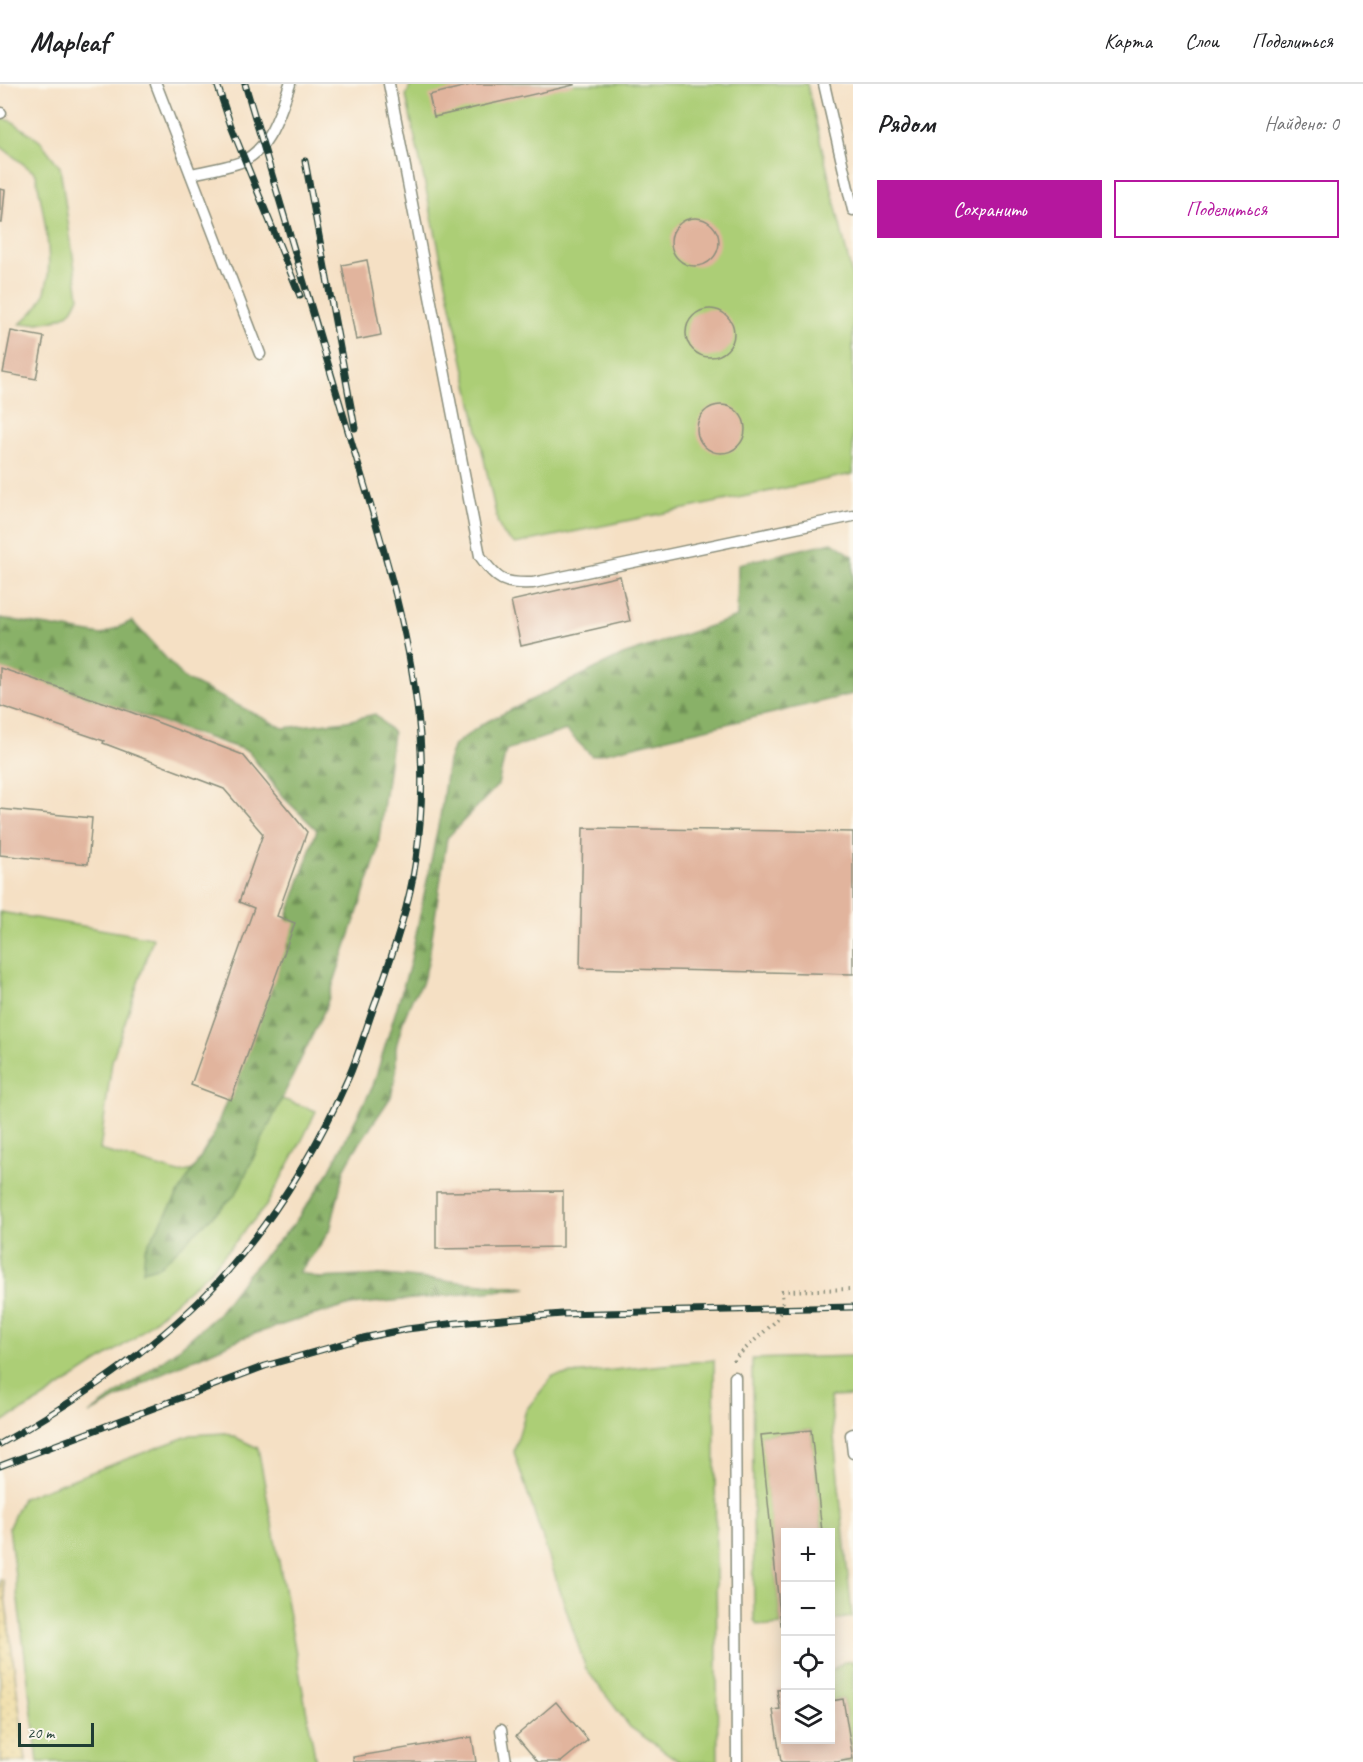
<!DOCTYPE html>
<html lang="ru">
<head>
<meta charset="utf-8">
<style>
  body { margin:0; font-family:Caveat,sans-serif; background:#f2f2f2; color:#202124 }
  .controls { position:absolute; right:18px; bottom:18px; display:grid; overflow:hidden; border-radius:0px; box-shadow:0 3px 15px #0003 }
  .controls button { width:54px; height:54px; display:grid; place-items:center; padding:0; border:0; border-bottom:2px solid #e0e0e0; background:#fff; color:#202124; font:30px sans-serif }
  .scale { position:absolute; left:18px; bottom:15px; width:76px; box-sizing:border-box; padding-left:6px; border:3px solid #1f3d34; border-top:0; font-size:16px; line-height:21px; white-space:nowrap; color:#1f3d34; -webkit-text-stroke:4px #fbf7ec; paint-order:stroke }
  .list { margin:0; padding:0; list-style:none }
  h2 { display:flex; justify-content:space-between; align-items:center; height:78px; margin:0; padding:0 24px; font-size:26px }
  h2 small { font-size:20px; font-weight:400; color:#757577 }
  .actions { display:flex; gap:12px; padding:18px 24px }
  .actions a { flex:1; padding:14px 0; border:2px solid #b5179e; border-radius:0px; text-align:center; font-size:21px; color:#b5179e }
  .actions .main { background:#b5179e; color:#fff }
  .icon { flex:none; width:33px; height:33px; fill:none; stroke:currentColor; stroke-width:2; stroke-linecap:round; stroke-linejoin:round }
  .map { position:relative; flex:none; width:853px; height:1678px; overflow:hidden }
  header { display:flex; align-items:center; gap:36px; box-sizing:border-box; height:84px; padding:0 30px; background:#fff; border-bottom:2px solid #e0e0e0 }
  header strong { font-size:28px }
  nav { display:flex; gap:33px; margin-inline-start:auto; font-size:21px }
  main { display:flex }
  aside { flex:1; background:#fff }
  .map>svg:first-child { display:block }
</style>
</head>
<body>
<header>
<strong>Mapleaf</strong>
<nav><a>Карта</a><a>Слои</a><a>Поделиться</a></nav>
</header>
<main>
<div class="map">
<svg width="853" height="1678" viewBox="0 0 853 1678">
  <defs>
    <pattern id="forest-firs" width="22" height="20" patternUnits="userSpaceOnUse" patternTransform="scale(1.5)"><rect width="22" height="20" fill="#89b167"/><path d="M5 1l3.5 6h-7zM16 11l3.5 6h-7z" fill="#6f9156"/></pattern>
    <pattern id="sand-dots" width="8" height="8" patternUnits="userSpaceOnUse" patternTransform="scale(1.5)"><rect width="8" height="8" fill="#eeda9e"/><path d="M2 2h.1M6 6h.1" fill="none" stroke="#ccbc89" stroke-width="1.8" stroke-linecap="round"/></pattern>
  </defs>
  <rect width="100%" height="100%" fill="#fbf7ec"/>
  <filter id="ink" filterUnits="userSpaceOnUse"><feTurbulence type="fractalNoise" baseFrequency=".0167" numOctaves="2"/><feDisplacementMap in="SourceGraphic" scale="12" xChannelSelector="R" yChannelSelector="G"/><feConvolveMatrix kernelMatrix="1 2 1 2 8 2 1 2 1" color-interpolation-filters="sRGB"/></filter>
  <filter id="wash" filterUnits="userSpaceOnUse"><feTurbulence type="fractalNoise" baseFrequency=".008" numOctaves="4" result="noise"/><feDisplacementMap in="SourceGraphic" scale="24" xChannelSelector="R" yChannelSelector="G"/><feGaussianBlur stdDeviation="1.35" result="paint"/><feColorMatrix in="noise" values="0 0 0 0 0 0 0 0 0 0 0 0 0 0 0 0 0 1.4 0 .05"/><feComposite in="paint" operator="in"/></filter>
  <g filter="url(#wash)">
    <rect width="100%" height="100%" fill="#f5e0c4"/>
    <g fill="#acce76" stroke="#668655" stroke-width="1.5">
      <path d="M411,0H807L853,196V390L515,460L504,451L498,440L406,12Z"/>
      <path d="M0,33L13,38L41,58L60,83L79,213C77,217 75,222 72,226C60,239 36,239 20,240C29,232 39,223 44,211C56,178 42,125 36,90L0,62Z"/>
      <path d="M0,828L153,854L112,977L100,1066L179,1089L198,1085L242,1001L316,1027L304,1052L266,1122L210,1187L133,1255L36,1319L0,1339Z"/>
      <path d="M853,1272V1312L830,1313L852,1533L831,1536L830,1448H822L811,1346L762,1351L781,1541L768,1542L757,1540L754,1536L752,1275Z"/>
      <path d="M714,1276L718,1678H680L630,1643L586,1585L514,1368L526,1326L553,1292Z"/>
      <path d="M226,1349L258,1364L316,1678H38L9,1443L22,1414L191,1351Z"/>
      <path d="M853,1577V1678H837L853,1675L843,1615L831,1617L830,1588L844,1578Z"/>
    </g>
    <g fill="url(#forest-firs)" stroke="#54774e" stroke-width="1.5">
      <path d="M832,458L853,472V610L592,672L566,646L506,666L498,701L447,754L428,879L422,900L413,913L403,937L396,963V989L391,1013L355,1066L344,1086L331,1143L320,1162L299,1188L318,1194L384,1191L527,1204L351,1221L303,1234L242,1254L165,1288L89,1330L178,1265L216,1232L247,1191L293,1141L325,1095L373,1002L410,880L440,733L448,677L454,661L484,639L623,571L737,533L738,480Z"/>
      <path d="M0,534L102,551L132,537L185,595L283,644L347,637L375,630L393,649L377,770L325,925L236,1110L160,1182L143,1187L145,1165L212,1054L256,942L285,839L317,746L283,713L248,667L0,585Z"/>
    </g>
    <path fill="url(#sand-dots)" stroke="#868c69" stroke-width="1.5" d="M0,1495L3,1496L26,1678H0Z"/>
    <g id="blocks">
      <g fill="#e1b49d">
        <path d="M475,0H574V1L434,33L429,11Z"/>
        <path d="M0,105L5,106L2,139H0Z"/>
        <circle cx="695" cy="158" r="24"/>
        <path d="M367,176L381,251L356,256L342,181Z"/>
        <circle cx="710" cy="249" r="24"/>
        <path d="M11,247L44,253L36,295L3,289Z"/>
        <circle cx="721" cy="345" r="24"/>
        <path d="M620,492L630,537L521,562L511,517Z"/>
        <path d="M0,584L115,622L243,671L307,748L277,832L295,839L231,1016L191,1001L254,824L239,818L263,750L224,705L103,659L104,657L0,622Z"/>
        <path d="M0,725L92,734L88,780L0,771Z"/>
        <path d="M583,744L853,748V890L580,884Z"/>
        <path d="M563,1107V1163L436,1165V1108Z"/>
        <path d="M811,1346L822,1448H786V1541H781L761,1351Z"/>
        <path d="M786,1605V1656H831V1617L843,1615L853,1675L837,1678H781L773,1626L780,1625L777,1606Z"/>
        <path d="M556,1618L588,1656L561,1678H538L516,1652Z"/>
        <path d="M472,1653L476,1678H354L353,1673Z"/>
      </g>
    </g>
  </g>
  <g filter="url(#ink)">
    <use href="#blocks" fill-opacity="0" stroke="#8a8e7c" stroke-width="1.5"/>
    <g fill="none" stroke-linecap="round" stroke-linejoin="round">
      <defs>
        <g id="lane">
          <path d="M156,0L260,270"/>
          <path d="M389,0L480,472C498,497 503,500 533,499L853,432"/>
          <path d="M824,0L853,126"/>
          <path d="M0,29H1"/>
          <path d="M191,90C204,87 235,82 245,76C271,62 281,26 290,0"/>
          <path d="M735,1293L737,1678"/>
          <path d="M853,1350L851,1351L853,1369"/>
          <path d="M501,1646L506,1678"/>
        </g>
      </defs>
      <use href="#lane" stroke="#8a8e7c" stroke-width="13"/>
      <path stroke="#8a8e7c" stroke-width="4" stroke-dasharray="1.5 4.5" stroke-linecap="butt" d="M734,1277V1275L776,1237L783,1224L782,1207L853,1205"/>
      <use href="#lane" stroke="#fff" stroke-width="10"/>
      <defs>
        <g id="rail">
          <path d="M217,0L231,42L300,212"/>
          <path d="M305,77L355,344"/>
          <path d="M0,1360C76,1317 158,1263 217,1199C273,1138 317,1065 350,990C360,966 367,941 376,917C392,871 409,824 416,775C422,735 423,692 420,651C411,538 372,429 340,320C308,214 277,107 245,0"/>
          <path d="M0,1382L265,1282L363,1254L407,1245L457,1239L562,1230L853,1223"/>
        </g>
      </defs>
      <use href="#rail" stroke="#1f3d34" stroke-width="7"/>
      <use href="#rail" stroke="#fbf7ec" stroke-width="4.5" stroke-dasharray="14" stroke-linecap="butt"/>
    </g>
  </g>
</svg>
<div class="controls">
<button>+</button>
<button>−</button>
<button><svg class="icon" aria-label="locate" viewBox="0 0 24 24"><circle cx="12" cy="12" r="6"/><path d="M12 2v4M12 18v4M2 12h4M18 12h4"/></svg></button>
<button><svg class="icon" aria-label="layers" viewBox="0 0 24 24"><path d="M12 4l9 5-9 5-9-5zM3 14l9 5 9-5"/></svg></button>
</div>
<div class="scale">20 m</div>
</div>
<aside>
<h2>Рядом<small>Найдено: 0</small></h2>
<ul class="list">
</ul>
<div class="actions"><a class="main">Сохранить</a><a>Поделиться</a></div>
</aside>
</main>
</body>
</html>
